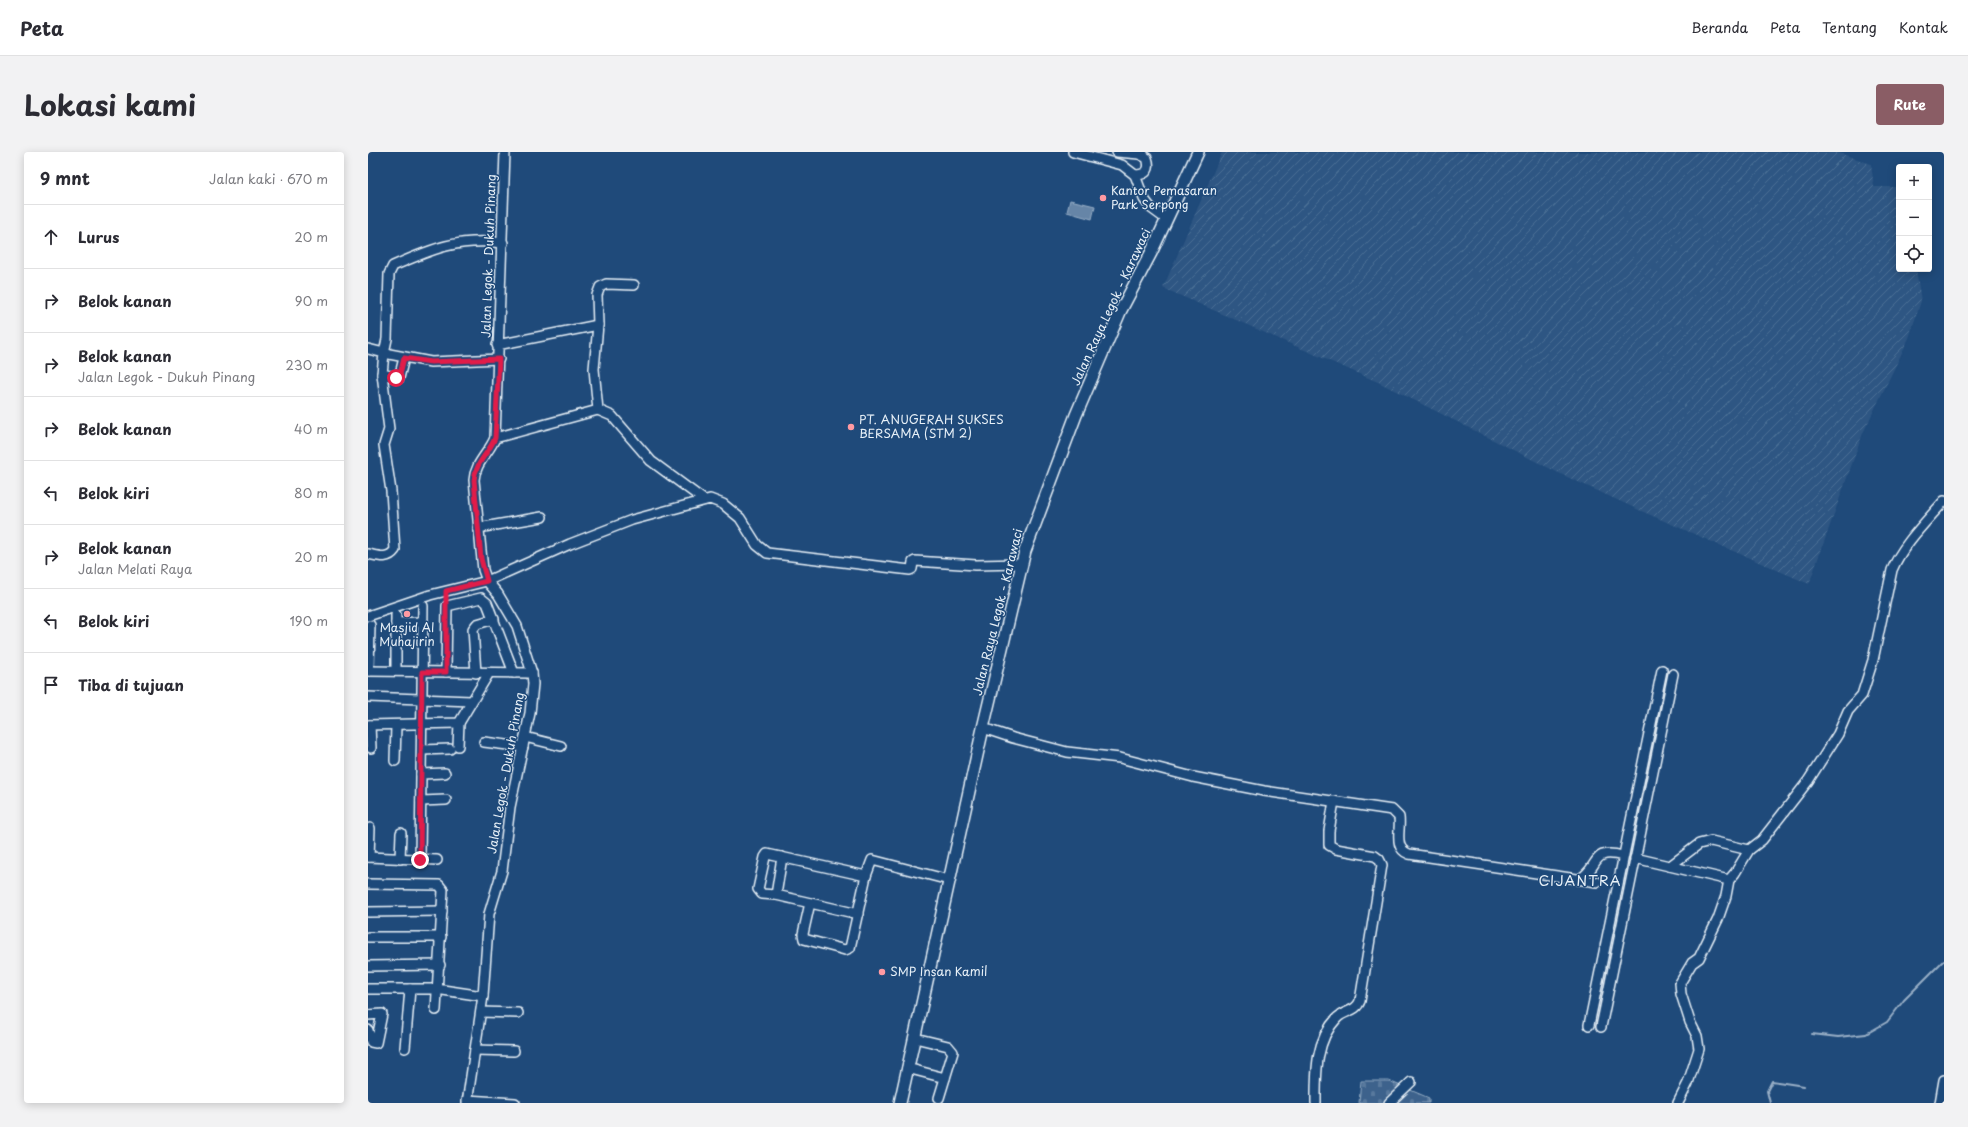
<!DOCTYPE html>
<html lang="id">
<head>
<meta charset="utf-8">
<style>
  body { margin:0; font-family:"Playpen Sans",sans-serif; background:#f2f2f3; color:#2b2b33 }
  .controls { position:absolute; right:12px; top:12px; display:grid; overflow:hidden; border-radius:4px; box-shadow:0 2px 10px #0003 }
  .controls button { width:36px; height:36px; display:grid; place-items:center; padding:0; border:0; border-bottom:1px solid #e1e1e2; background:#fff; color:#2b2b33; font:20px sans-serif }
  .stop { position:absolute; width:12px; height:12px; margin:-9px; border:3px solid #e11d48; border-radius:50%; background:#fff }
  .stop.end { background:#e11d48; border-color:#fff; box-shadow:0 1px 4px #0008 }
  .list { margin:0; padding:0; list-style:none }
  h2 { display:flex; justify-content:space-between; align-items:center; height:52px; margin:0; padding:0 16px; font-size:17px }
  h2 small { font-size:13px; font-weight:400; color:#7c7c81 }
  .list li { display:grid; grid-template-columns:26px 1fr auto; gap:12px; align-items:center; box-sizing:border-box; height:64px; padding:0 16px; border-top:1px solid #e1e1e2 }
  .list b { display:block; font-size:15px; white-space:nowrap }
  .list p { margin:0; font-size:13px; white-space:nowrap; color:#7c7c81 }
  .list em { font-size:13px; font-style:normal; color:#7c7c81 }
  .icon { flex:none; width:22px; height:22px; fill:none; stroke:currentColor; stroke-width:2; stroke-linecap:round; stroke-linejoin:round }
  .map { position:relative; flex:none; width:1576px; height:951px; overflow:hidden; border-radius:4px }
  header { display:flex; align-items:center; gap:24px; box-sizing:border-box; height:56px; padding:0 20px; background:#fff; border-bottom:1px solid #e1e1e2 }
  header strong { font-size:19px }
  nav { display:flex; gap:22px; margin-inline-start:auto; font-size:14px }
  .intro { display:flex; align-items:center; justify-content:space-between; box-sizing:border-box; height:96px; padding:0 24px }
  h1 { margin:0; font-size:28px }
  .button { padding:10px 18px; border-radius:4px; background:#8a5d65; color:#fff; font-size:14px; font-weight:700 }
  main { display:flex; gap:24px; padding:0 24px }
  aside { flex:1; background:#fff; border-radius:4px; box-shadow:0 2px 10px #0003 }
  .map>svg:first-child { display:block }
</style>
</head>
<body>
<header>
<strong>Peta</strong>
<nav><a>Beranda</a><a>Peta</a><a>Tentang</a><a>Kontak</a></nav>
</header>
<div class="intro"><h1>Lokasi kami</h1><a class="button">Rute</a></div>
<main>
<aside>
<h2>9 mnt<small>Jalan kaki · 670 m</small></h2>
<ul class="list">
<li><svg class="icon" aria-label="ahead" viewBox="0 0 24 24"><path d="M12 20V5M6 11l6-6 6 6"/></svg><div><b>Lurus</b></div><em>20 m</em></li>
<li><svg class="icon" aria-label="right" viewBox="0 0 24 24"><path d="M7 20v-9h11M14 6l5 5-5 5"/></svg><div><b>Belok kanan</b></div><em>90 m</em></li>
<li><svg class="icon" aria-label="right" viewBox="0 0 24 24"><path d="M7 20v-9h11M14 6l5 5-5 5"/></svg><div><b>Belok kanan</b><p>Jalan Legok - Dukuh Pinang</p></div><em>230 m</em></li>
<li><svg class="icon" aria-label="right" viewBox="0 0 24 24"><path d="M7 20v-9h11M14 6l5 5-5 5"/></svg><div><b>Belok kanan</b></div><em>40 m</em></li>
<li><svg class="icon" aria-label="left" viewBox="0 0 24 24"><path d="M17 20v-9H6M10 6l-5 5 5 5"/></svg><div><b>Belok kiri</b></div><em>80 m</em></li>
<li><svg class="icon" aria-label="right" viewBox="0 0 24 24"><path d="M7 20v-9h11M14 6l5 5-5 5"/></svg><div><b>Belok kanan</b><p>Jalan Melati Raya</p></div><em>20 m</em></li>
<li><svg class="icon" aria-label="left" viewBox="0 0 24 24"><path d="M17 20v-9H6M10 6l-5 5 5 5"/></svg><div><b>Belok kiri</b></div><em>190 m</em></li>
<li><svg class="icon" aria-label="arrive" viewBox="0 0 24 24"><path d="M6 21V4h12l-3 4 3 4H6"/></svg><div><b>Tiba di tujuan</b></div></li>
</ul>
</aside>
<div class="map">
<svg width="1576" height="951" viewBox="0 0 1576 951">
  <defs>
    <pattern id="industrial-furrows" width="10" height="10" patternUnits="userSpaceOnUse"><rect width="10" height="10" fill="#2e5683"/><path d="M-1 1l2-2M0 10L10 0M9 11l2-2" fill="none" stroke="#4c6f95"/></pattern>
    <pattern id="cemetery-stones" width="16" height="16" patternUnits="userSpaceOnUse"><rect width="16" height="16" fill="#3c628c"/><path d="M2 7V4a2 2 0 0 1 4 0v3zM10 15v-3a2 2 0 0 1 4 0v3z" fill="#58799d"/></pattern>
  </defs>
  <rect width="100%" height="100%" fill="#1f4a7a"/>
  <filter id="ink" filterUnits="userSpaceOnUse"><feTurbulence type="fractalNoise" baseFrequency=".025" numOctaves="2"/><feDisplacementMap in="SourceGraphic" scale="8" xChannelSelector="R" yChannelSelector="G"/><feConvolveMatrix kernelMatrix="1 2 1 2 8 2 1 2 1" color-interpolation-filters="sRGB"/></filter>
  <g filter="url(#ink)">
    <path fill="url(#industrial-furrows)" d="M854,0H1469L1503,12L1506,35H1531V117H1548L1553,149L1541,186L1495,281L1441,432L1271,358L1195,323L1012,231L795,136Z"/>
    <path fill="url(#cemetery-stones)" stroke="#92aac2" d="M993,929H1021L1061,946V951H991Z"/>
    <path fill="#6685a7" stroke="#9ab0c7" d="M702,48L727,54L724,67L699,60Z"/>
    <g fill="none" stroke-linecap="round" stroke-linejoin="round">
      <g stroke="#9ab0c7" stroke-width="2">
        <path d="M1444,882L1470,885L1498,882L1519,870L1536,848L1576,808"/>
        <path d="M1402,951L1399,939L1404,929L1436,934"/>
      </g>
      <defs>
        <g id="minor">
          <path d="M705,0L754,13L767,23L776,47L783,56L798,67"/>
          <path d="M749,0L771,2L775,1"/>
          <path d="M767,23C779,23 783,17 779,6L771,2"/>
          <path d="M230,173L229,143L232,135L238,132L266,133"/>
          <path d="M0,197L16,201L14,222L31,226L36,206"/>
          <path d="M131,207L63,210L16,201L19,187L21,122L25,114C66,96 90,86 135,91"/>
          <path d="M230,258L244,264L283,309L336,348"/>
          <path d="M127,286L230,258L226,217L230,173L129,193"/>
          <path d="M110,376L174,365"/>
          <path d="M0,402C10,404 20,408 27,398L23,339L16,293L21,277L14,222"/>
          <path d="M0,464L62,443L119,429L202,392L264,368L342,347L355,352L372,366L389,393L399,401L542,418L544,417L545,410L547,409L608,413L653,412"/>
          <path d="M28,471L55,470"/>
          <path d="M28,518V463"/>
          <path d="M0,519L164,521"/>
          <path d="M1,519L2,473"/>
          <path d="M78,520L79,454L113,446L119,451L146,521"/>
          <path d="M108,521L105,477L109,472L126,467"/>
          <path d="M0,545L103,549"/>
          <path d="M0,573L91,571L121,521"/>
          <path d="M2,573L3,596"/>
          <path d="M615,576L645,586L699,600L752,606L825,625L896,639L1024,658L1031,665C1033,679 1025,696 1041,702L1229,730"/>
          <path d="M157,585L193,594"/>
          <path d="M116,590L155,595"/>
          <path d="M90,594L91,571"/>
          <path d="M54,598L82,597"/>
          <path d="M27,609L28,573"/>
          <path d="M53,622L77,621"/>
          <path d="M53,649L78,648"/>
          <path d="M0,705L69,708"/>
          <path d="M1,705L2,676"/>
          <path d="M1267,706L1361,728"/>
          <path d="M32,707L33,681"/>
          <path d="M52,708L55,454"/>
          <path d="M1302,714L1331,692L1343,689L1381,698"/>
          <path d="M1210,728C1233,716 1221,695 1255,704"/>
          <path d="M0,732L71,733L75,738L68,858"/>
          <path d="M408,743L414,705"/>
          <path d="M442,751L435,782L436,787L477,798L482,796L498,724L504,708L581,728"/>
          <path d="M0,760L74,759"/>
          <path d="M490,762L408,743L394,742L390,737L397,705L399,702L498,724"/>
          <path d="M0,785H73"/>
          <path d="M0,814L72,813"/>
          <path d="M0,837H68L115,844"/>
          <path d="M113,860L150,861"/>
          <path d="M0,863L14,862L8,891L3,890L0,878"/>
          <path d="M1221,873L1294,518"/>
          <path d="M1233,875L1305,522"/>
          <path d="M547,886L580,894L585,900L571,946"/>
          <path d="M37,896L42,837"/>
          <path d="M107,898L146,899"/>
          <path d="M539,916L577,926"/>
          <path d="M99,948L147,951"/>
          <path d="M99,951L115,844L121,762L134,719L142,655L162,561L165,532L164,521L149,474L130,442L119,429L115,418L106,328C107,311 121,301 127,286L137,0"/>
          <path d="M948,951C948,921 947,889 969,866C977,858 988,860 992,849L1014,713L1011,707L1007,704L968,697L961,693V679L966,649"/>
          <path d="M1021,951L1043,930"/>
          <path d="M1310,951L1320,931L1331,897L1329,884L1322,870L1313,842L1312,831L1324,811L1331,806L1350,767L1358,744L1361,728L1367,721L1381,698L1394,688L1440,629L1470,582L1480,559L1494,543L1505,508L1524,418C1535,392 1558,370 1576,349"/>
          <path d="M1572,951L1576,928"/>
        </g>
        <path id="major" d="M532,951L615,576L657,399L708,263L752,160L783,101L830,0"/>
      </defs>
      <use href="#minor" stroke="#e8f1f8" stroke-width="12"/>
      <use href="#major" stroke="#e8f1f8" stroke-width="14"/>
      <use href="#minor" stroke="#1f4a7a" stroke-width="9"/>
      <use href="#major" stroke="#1f4a7a" stroke-width="11"/>
    </g>
  </g>
  <g fill="none" stroke-linecap="round" stroke-linejoin="round" filter="url(#ink)">
    <path stroke="#e11d48" stroke-width="5" d="M28,226H31L36,206L63,210L131,207L127,286C121,301 107,311 106,328L113,407L119,429L78,439V520H54L52,708"/>
  </g>
  <g fill="#ff9aa2" stroke="#1f4a7a" stroke-width="1.5">
    <circle cx="735" cy="46" r="4"/>
    <circle cx="483" cy="275" r="4"/>
    <circle cx="39" cy="462" r="4"/>
    <circle cx="514" cy="820" r="4"/>
  </g>
  <g text-anchor="middle" stroke-width="3" stroke-linejoin="round" paint-order="stroke">
    <g font-size="12" fill="#e8f1f8" stroke="#1f4a7a" text-anchor="start">
      <text x="743" y="43">Kantor Pemasaran<tspan x="743" dy="14">Park Serpong</tspan></text>
      <text x="491" y="272">PT. ANUGERAH SUKSES<tspan x="491" dy="14">BERSAMA (STM 2)</tspan></text>
      <text x="39" y="480" text-anchor="middle">Masjid Al<tspan x="39" dy="14">Muhajirin</tspan></text>
      <text x="522" y="824">SMP Insan Kamil</text>
    </g>
    <g font-size="12" fill="#e8f1f8" stroke="#1f4a7a">
      <text transform="translate(121 104) rotate(-88)" y="4">Jalan Legok - Dukuh Pinang</text>
      <text transform="translate(743 155) rotate(-65)" y="4">Jalan Raya Legok - Karawaci</text>
      <text transform="translate(630 460) rotate(-76)" y="4">Jalan Raya Legok - Karawaci</text>
      <text transform="translate(138 621) rotate(-80)" y="4">Jalan Legok - Dukuh Pinang</text>
    </g>
    <g font-size="14" letter-spacing="1" fill="#e8f1f8" stroke="#1f4a7a">
      <text x="1212" y="734">CIJANTRA</text>
    </g>
  </g>
</svg>
<div class="controls">
<button>+</button>
<button>−</button>
<button><svg class="icon" aria-label="locate" viewBox="0 0 24 24"><circle cx="12" cy="12" r="6"/><path d="M12 2v4M12 18v4M2 12h4M18 12h4"/></svg></button>
</div>
<div class="stop" style="left:28px;top:226px"></div>
<div class="stop end" style="left:52px;top:708px"></div>
</div>
</main>
</body>
</html>
